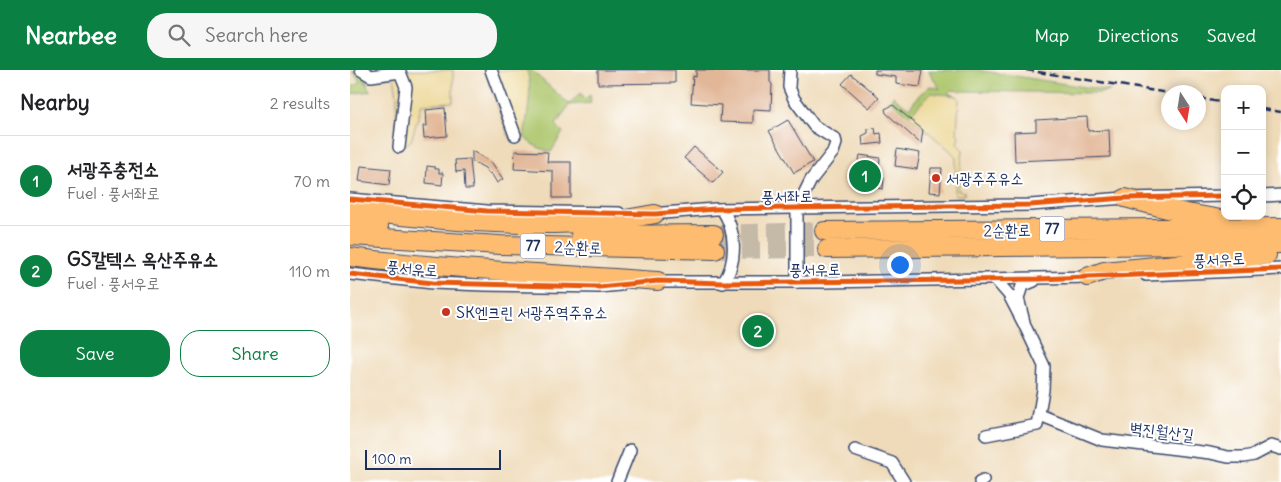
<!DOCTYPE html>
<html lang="en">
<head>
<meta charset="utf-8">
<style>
  body { margin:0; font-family:Delius,"Poor Story",sans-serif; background:#f6f6f6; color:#202124 }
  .controls { position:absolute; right:15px; top:15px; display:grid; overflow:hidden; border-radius:10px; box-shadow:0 2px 8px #0003 }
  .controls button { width:45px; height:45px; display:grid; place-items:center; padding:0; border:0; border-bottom:1px solid #e0e0e0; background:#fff; color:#202124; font:25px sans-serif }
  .compass { position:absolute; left:811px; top:15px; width:45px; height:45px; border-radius:50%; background:#fff; box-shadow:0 2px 8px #0003; rotate:168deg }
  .scale { position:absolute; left:15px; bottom:12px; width:136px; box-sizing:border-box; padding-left:5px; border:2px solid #1b2f5e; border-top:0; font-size:14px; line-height:18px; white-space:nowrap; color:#1b2f5e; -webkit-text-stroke:4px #fff; paint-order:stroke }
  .you { position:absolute; left:549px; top:194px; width:18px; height:18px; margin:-12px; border:4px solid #fff; border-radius:50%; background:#1a73e8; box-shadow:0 0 0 8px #1a73e833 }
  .badge { display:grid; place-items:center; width:32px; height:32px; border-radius:50%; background:#0b8043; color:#fff; font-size:16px; font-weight:700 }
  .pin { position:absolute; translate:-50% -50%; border:2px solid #fff; box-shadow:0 1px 5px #0006 }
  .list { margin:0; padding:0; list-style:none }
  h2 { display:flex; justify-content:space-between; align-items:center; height:65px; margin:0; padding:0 20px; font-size:21px }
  h2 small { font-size:16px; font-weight:400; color:#757577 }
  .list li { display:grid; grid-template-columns:32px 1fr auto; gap:15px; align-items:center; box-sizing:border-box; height:90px; padding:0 20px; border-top:1px solid #e0e0e0 }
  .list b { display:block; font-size:19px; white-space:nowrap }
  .list p { margin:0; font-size:16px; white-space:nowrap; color:#757577 }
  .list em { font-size:16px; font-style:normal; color:#757577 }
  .actions { display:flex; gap:10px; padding:15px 20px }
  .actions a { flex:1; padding:11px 0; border:1px solid #0b8043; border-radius:20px; text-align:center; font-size:18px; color:#0b8043 }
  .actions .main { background:#0b8043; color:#fff }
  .icon { flex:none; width:28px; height:28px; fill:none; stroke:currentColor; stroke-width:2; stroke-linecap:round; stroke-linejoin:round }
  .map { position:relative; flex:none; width:931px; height:412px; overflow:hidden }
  header { display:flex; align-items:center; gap:30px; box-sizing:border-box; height:70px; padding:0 25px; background:#0b8043; color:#fff }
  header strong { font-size:24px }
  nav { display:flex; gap:28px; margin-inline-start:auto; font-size:18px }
  .search { width:350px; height:45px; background:#f6f6f6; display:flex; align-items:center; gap:12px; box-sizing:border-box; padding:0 18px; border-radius:20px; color:#757577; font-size:19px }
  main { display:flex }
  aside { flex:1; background:#fff }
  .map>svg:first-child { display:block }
</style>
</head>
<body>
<header>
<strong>Nearbee</strong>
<div class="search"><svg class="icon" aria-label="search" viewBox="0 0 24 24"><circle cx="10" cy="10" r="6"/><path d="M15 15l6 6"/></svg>Search here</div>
<nav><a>Map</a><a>Directions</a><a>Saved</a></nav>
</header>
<main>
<aside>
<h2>Nearby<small>2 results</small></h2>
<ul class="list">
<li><span class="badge">1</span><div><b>서광주충전소</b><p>Fuel · 풍서좌로</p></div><em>70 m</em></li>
<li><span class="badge">2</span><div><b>GS칼텍스 옥산주유소</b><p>Fuel · 풍서우로</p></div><em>110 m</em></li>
</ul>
<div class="actions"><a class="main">Save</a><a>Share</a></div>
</aside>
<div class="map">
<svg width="931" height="412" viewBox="0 0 931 412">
  <rect width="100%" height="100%" fill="#fff"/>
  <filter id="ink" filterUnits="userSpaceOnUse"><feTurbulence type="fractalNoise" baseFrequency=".02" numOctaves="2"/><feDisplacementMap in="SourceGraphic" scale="10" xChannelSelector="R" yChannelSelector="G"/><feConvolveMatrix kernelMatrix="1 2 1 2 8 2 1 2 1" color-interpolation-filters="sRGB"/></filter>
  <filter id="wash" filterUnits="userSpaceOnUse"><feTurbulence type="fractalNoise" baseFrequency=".0096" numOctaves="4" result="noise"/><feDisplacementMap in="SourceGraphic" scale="20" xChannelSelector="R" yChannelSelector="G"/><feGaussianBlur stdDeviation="1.12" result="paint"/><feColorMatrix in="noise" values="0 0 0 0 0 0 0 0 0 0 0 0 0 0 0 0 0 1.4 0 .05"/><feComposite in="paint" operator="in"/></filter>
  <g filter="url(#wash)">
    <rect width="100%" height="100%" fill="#efdbba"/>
    <g fill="#adc66c" stroke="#647a65">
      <path d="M7,0L13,6L20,21L0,24V19L10,12L2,1Z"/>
      <path d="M176,0H181L219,34L231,23L235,29L240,25L241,33L219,35L206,55L213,62L201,82C191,79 181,75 174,67C176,51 184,14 176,0Z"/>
      <path d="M578,0H627L760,21L749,23L610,21L601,20L598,23L607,26L581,23L559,46L540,30L543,26L559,38L570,24L580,16L590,19Z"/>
    </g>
    <g fill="#eeda9e" stroke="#84847e">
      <path d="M7,0H103V32L72,34L61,71L47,80L45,73L47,26L44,6L25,9L17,13L13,6Z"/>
      <path d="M133,0H176C184,14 176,51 174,67L164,69L158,65L135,1Z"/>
      <path d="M581,23L607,26L609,28L607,63L609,66L607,74L613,80L608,121L615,122V125H605L606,88L601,81L559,46Z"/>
    </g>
    <g id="blocks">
      <g fill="#e2b798">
        <path d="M248,0H325V13L248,14Z"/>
        <path d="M346,0H420V12L422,14L421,40L403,39V53L370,52L371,35L341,33L343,6L346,7Z"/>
        <path d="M525,0H573L570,17L546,14V7L525,4Z"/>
        <path d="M501,4L529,27L519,38L492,14Z"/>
        <path d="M543,35L573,60L571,74L536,43L535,39Z"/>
        <path d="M95,38L97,66L74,68L73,56H77L76,40Z"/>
        <path d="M737,47L738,61L759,60L760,87L665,91L664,62L686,61V50Z"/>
        <path d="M438,50L463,92L444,103L419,61Z"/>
        <path d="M525,58L526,64L531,63L532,73L513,75L512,66L518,63V59Z"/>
        <path d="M344,77L373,102L363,113L334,88Z"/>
        <path d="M547,79L570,83L567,99L545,96Z"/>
        <path d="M122,81L142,93L153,109L147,113L141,103L139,104L135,98L122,91Z"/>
        <path d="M165,81L198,82L197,92H221V128H203V101L164,99Z"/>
        <path d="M510,85L530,88L528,107L534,108L533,119L517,116L509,110L507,100Z"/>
        <path d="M120,89L123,119H115L114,101L106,102L105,90Z"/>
        <path d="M11,96L41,99L39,115L9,111Z"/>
        <path d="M77,96L85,97V99H89V103H93L92,115L76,113Z"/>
        <path d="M581,98H592L590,123L579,122Z"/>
      </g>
    </g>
  </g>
  <g filter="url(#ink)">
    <use href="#blocks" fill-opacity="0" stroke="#3b496c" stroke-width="1"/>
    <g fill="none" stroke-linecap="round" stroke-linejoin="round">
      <g stroke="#c5b9a8" stroke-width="18" stroke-dasharray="18 9" stroke-linecap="butt">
        <path d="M364,164L474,161"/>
        <path d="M365,180L477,179"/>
      </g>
      <defs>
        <g id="minor">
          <path d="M11,0L21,6L50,2L56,17L49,77"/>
          <path d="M141,0L165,65"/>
          <path d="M440,0L439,17L444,29L464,56L485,69L486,73L483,82L461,110L447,138V212"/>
          <path d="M912,126L931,125"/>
          <path d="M0,129L137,141L269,143"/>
          <path d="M372,139C386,160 388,192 373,213"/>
          <path d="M300,144L365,139L680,135L775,128L875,126"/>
          <path d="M0,204L83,213L134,215L249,217L270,215"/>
          <path d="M796,205L931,199"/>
          <path d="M645,209L659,225L675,256L668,228L672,216L684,211"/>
          <path d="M301,212H474L742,207"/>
          <path d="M690,345L752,370L860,383L878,387H894L904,385L921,376L931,379"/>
          <path d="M636,365L687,355L693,320L694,296L675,256"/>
          <path d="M505,380L542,393L554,412"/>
          <path d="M267,412L280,380"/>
          <path d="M630,412L633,410"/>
        </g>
        <g id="highway">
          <path d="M775,128L821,140L871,149"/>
          <path d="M0,140C82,150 165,158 248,152C267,151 286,147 305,144"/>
          <path d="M0,154L29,156"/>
          <path d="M474,161L931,157"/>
          <path d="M230,165L364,164"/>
          <path d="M0,166L150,175L365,180"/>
          <path d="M477,179L931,174"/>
          <path d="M0,187C102,200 205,203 308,211"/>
          <path d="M737,207L754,201L917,185"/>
        </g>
      </defs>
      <use href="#minor" stroke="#3b496c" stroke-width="14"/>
      <use href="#highway" stroke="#3b496c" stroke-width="20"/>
      <use href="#minor" stroke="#fff" stroke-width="11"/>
      <use href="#highway" stroke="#fdbc6f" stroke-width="18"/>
      <g stroke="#1b2f5e" stroke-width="2.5" stroke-dasharray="8 4" stroke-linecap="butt">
        <path d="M676,0L818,23"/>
        <path d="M848,28L875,33"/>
        <path d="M912,39L931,42"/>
      </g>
      <defs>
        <g id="cycleway">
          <path d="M0,129L137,141L305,144L365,139L680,135L775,128L875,126"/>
          <path d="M0,204L83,213L249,217L308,211L373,213L689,209L931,199"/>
        </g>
      </defs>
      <use href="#cycleway" stroke="#fff" stroke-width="8"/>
      <use href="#cycleway" stroke="#e8590c" stroke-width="5"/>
    </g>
  </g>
  <g fill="#c8321e" stroke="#fff" stroke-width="2">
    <circle cx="586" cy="108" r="5"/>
    <circle cx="96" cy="242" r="5"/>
  </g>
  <g text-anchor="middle" stroke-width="4" stroke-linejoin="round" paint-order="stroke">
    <g fill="#fff" stroke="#5f6d8e" stroke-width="1">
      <rect x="689.5" y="146.5" width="25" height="25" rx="4"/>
      <rect x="170.5" y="163.5" width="25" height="25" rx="4"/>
    </g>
    <g font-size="15" font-weight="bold" fill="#1b2f5e">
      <text x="702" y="164">77</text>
      <text x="183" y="181">77</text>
    </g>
    <g font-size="16" fill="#1b2f5e" stroke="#fff" text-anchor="start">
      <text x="596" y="114">서광주주유소</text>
      <text x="106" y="248">SK엔크린 서광주역주유소</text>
    </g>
    <g font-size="16" fill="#1b2f5e" stroke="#fff">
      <text transform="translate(437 126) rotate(-1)" y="6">풍서좌로</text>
      <text transform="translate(657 160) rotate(-1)" y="6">2순환로</text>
      <text transform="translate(228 177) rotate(1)" y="6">2순환로</text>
      <text transform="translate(869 189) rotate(-3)" y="6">풍서우로</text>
      <text transform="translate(62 198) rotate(5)" y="6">풍서우로</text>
      <text transform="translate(465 199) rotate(-1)" y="6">풍서우로</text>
      <text transform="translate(812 361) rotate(7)" y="6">벽진월산길</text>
    </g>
  </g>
</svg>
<div class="controls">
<button>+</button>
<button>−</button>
<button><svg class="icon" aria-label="locate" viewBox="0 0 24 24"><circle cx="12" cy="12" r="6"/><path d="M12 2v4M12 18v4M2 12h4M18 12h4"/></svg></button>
</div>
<svg class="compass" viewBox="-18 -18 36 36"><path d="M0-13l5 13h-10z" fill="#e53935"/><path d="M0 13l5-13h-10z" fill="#757577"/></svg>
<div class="scale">100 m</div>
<div class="you"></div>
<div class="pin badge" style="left:515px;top:106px">1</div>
<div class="pin badge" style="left:408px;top:261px">2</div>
</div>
</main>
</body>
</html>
